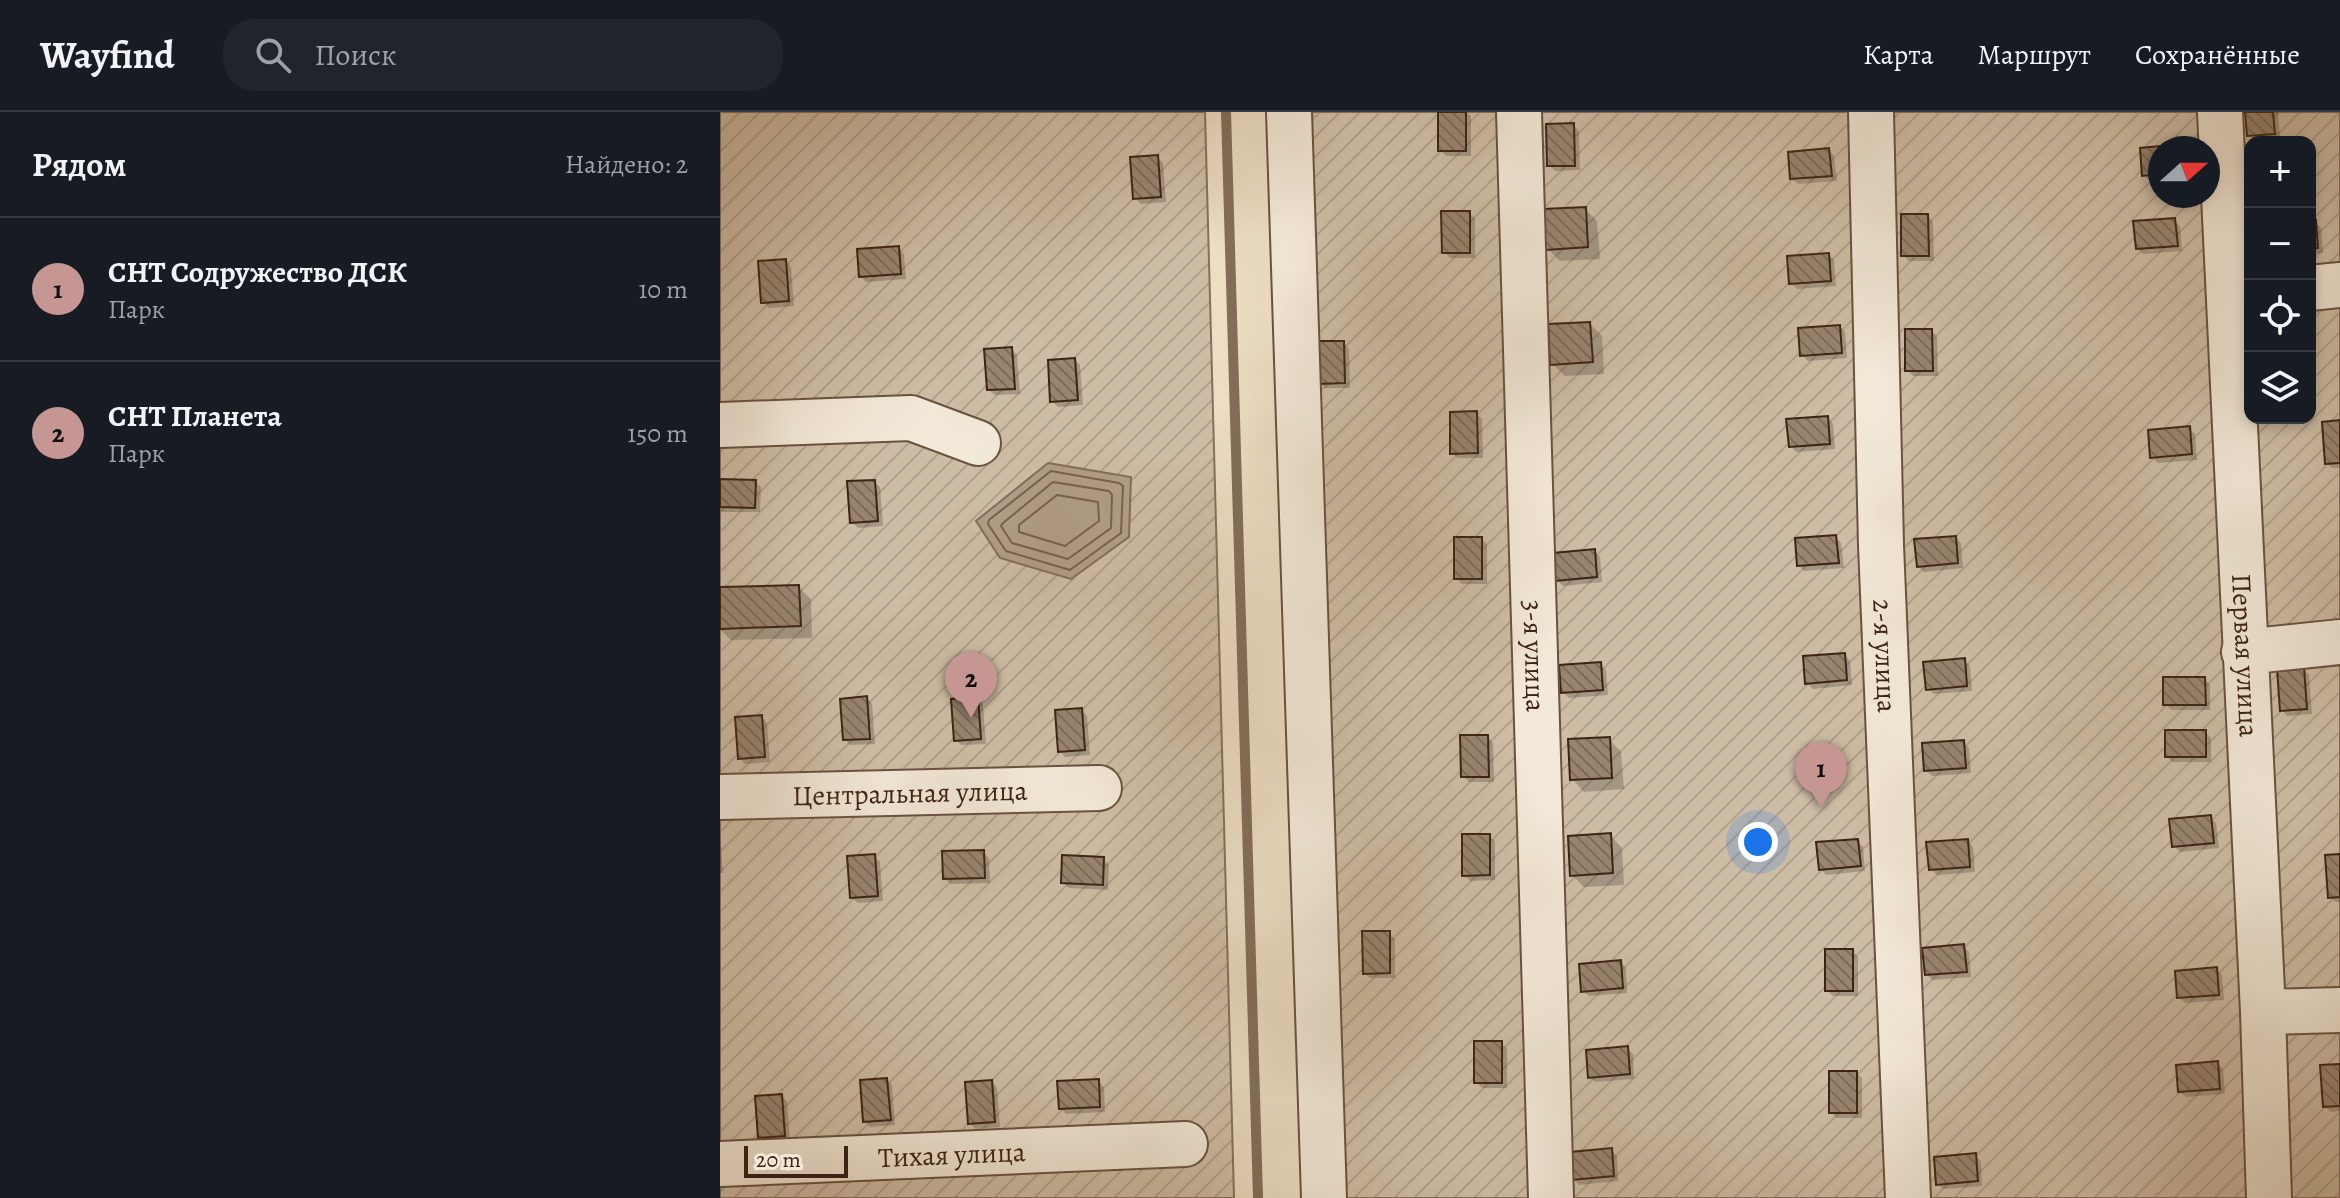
<!DOCTYPE html>
<html lang="ru">
<head>
<meta charset="utf-8">
<style>
  body { margin:0; font-family:Alegreya,serif; background:#20242c; color:#f1f3f6 }
  .controls { position:absolute; right:24px; top:24px; display:grid; overflow:hidden; border-radius:16px; box-shadow:0 4px 12px #0003 }
  .controls button { width:72px; height:72px; display:grid; place-items:center; padding:0; border:0; border-bottom:2px solid #363941; background:#171b24; color:#f1f3f6; font:40px sans-serif }
  .compass { position:absolute; left:1428px; top:24px; width:72px; height:72px; border-radius:50%; background:#171b24; box-shadow:0 4px 12px #0003; rotate:69deg }
  .scale { position:absolute; left:24px; bottom:20px; width:104px; box-sizing:border-box; padding-left:8px; border:4px solid #3e2314; border-top:0; font-size:22px; line-height:28px; white-space:nowrap; color:#3e2314; -webkit-text-stroke:6px #f3e9d8; paint-order:stroke }
  .you { position:absolute; left:1038px; top:730px; width:28px; height:28px; margin:-20px; border:6px solid #fff; border-radius:50%; background:#1a73e8; box-shadow:0 0 0 12px #1a73e833 }
  .badge { display:grid; place-items:center; width:52px; height:52px; border-radius:50%; background:#c59692; color:#111; font-size:26px; font-weight:700 }
  .pin { position:absolute; translate:-50% -66px; filter:drop-shadow(0 2px 4px #0008) }
  .pin::after { content:''; position:absolute; top:42px; width:28px; height:24px; background:inherit; clip-path:polygon(0 0,100% 0,50% 100%) }
  .list { margin:0; padding:0; list-style:none }
  h2 { display:flex; justify-content:space-between; align-items:center; height:104px; margin:0; padding:0 32px; font-size:34px }
  h2 small { font-size:26px; font-weight:400; color:#9ea1a6 }
  .list li { display:grid; grid-template-columns:52px 1fr auto; gap:24px; align-items:center; box-sizing:border-box; height:144px; padding:0 32px; border-top:2px solid #363941 }
  .list b { display:block; font-size:30px; white-space:nowrap }
  .list p { margin:0; font-size:26px; white-space:nowrap; color:#9ea1a6 }
  .list em { font-size:26px; font-style:normal; color:#9ea1a6 }
  .icon { flex:none; width:44px; height:44px; fill:none; stroke:currentColor; stroke-width:2; stroke-linecap:round; stroke-linejoin:round }
  .map { position:relative; flex:none; width:1620px; height:1086px; overflow:hidden }
  header { display:flex; align-items:center; gap:48px; box-sizing:border-box; height:112px; padding:0 40px; background:#171b24; border-bottom:2px solid #363941 }
  header strong { font-size:38px }
  nav { display:flex; gap:44px; margin-inline-start:auto; font-size:28px }
  .search { width:560px; height:72px; background:#20242c; display:flex; align-items:center; gap:20px; box-sizing:border-box; padding:0 28px; border-radius:32px; color:#9ea1a6; font-size:30px }
  main { display:flex }
  aside { flex:1; background:#171b24 }
  .map>svg:first-child { display:block }
</style>
</head>
<body>
<header>
<strong>Wayfind</strong>
<div class="search"><svg class="icon" aria-label="search" viewBox="0 0 24 24"><circle cx="10" cy="10" r="6"/><path d="M15 15l6 6"/></svg>Поиск</div>
<nav><a>Карта</a><a>Маршрут</a><a>Сохранённые</a></nav>
</header>
<main>
<aside>
<h2>Рядом<small>Найдено: 2</small></h2>
<ul class="list">
<li><span class="badge">1</span><div><b>СНТ Содружество ДСК</b><p>Парк</p></div><em>10 m</em></li>
<li><span class="badge">2</span><div><b>СНТ Планета</b><p>Парк</p></div><em>150 m</em></li>
</ul>
</aside>
<div class="map">
<svg width="1620" height="1086" viewBox="0 0 1620 1086">
  <defs>
    <pattern id="garden-furrows" width="10" height="10" patternUnits="userSpaceOnUse" patternTransform="scale(2)"><rect width="10" height="10" fill="#cebda5"/><path d="M-1 1l2-2M0 10L10 0M9 11l2-2" fill="none" stroke="#b2a28d"/></pattern>
    <pattern id="building-back-hatch" width="6" height="6" patternUnits="userSpaceOnUse" patternTransform="scale(2)"><rect width="6" height="6" fill="#98846f"/><path d="M-1 5l2 2M0 0l6 6M5-1l2 2" fill="none" stroke="#7d6c5a"/></pattern>
  </defs>
  <rect width="100%" height="100%" fill="#ecddc3"/>
  <filter id="stains"><feTurbulence type="fractalNoise" baseFrequency=".0025" numOctaves="4"/><feColorMatrix values="0 0 0 0 .2 0 0 0 0 .09 0 0 0 0 .02 0 0 0 .5 -.17"/></filter>
  <radialGradient id="worn" r=".72"><stop offset=".6" stop-color="#630" stop-opacity="0"/><stop offset="1" stop-color="#630" stop-opacity=".3"/></radialGradient>
  <g fill="url(#garden-furrows)" stroke="#86705c" stroke-width="2" fill-rule="evenodd">
    <path d="M0,0H485L514,1086H0Z"/>
    <path d="M556,0H1620V1086H598ZM1530,30H1590V306H1530ZM1440,36H1488V84H1440Z"/>
  </g>
  <path fill="#b19e88" stroke="#836d5a" stroke-width="2" d="M328,351L411,365L409,425L351,467L280,446L256,409Z"/>
  <g fill="#0003">
    <path d="M720,0H746L751,4V44H726L720,38Z"/>
    <path d="M1527,0H1558L1560,27L1535,29L1529,23Z"/>
    <path d="M853,13L859,19L860,58L835,59L829,53Z"/>
    <path d="M1440,36V68L1430,69L1424,63Z"/>
    <path d="M1109,38L1114,44L1117,69L1078,72L1072,67Z"/>
    <path d="M437,45L443,51L446,90L421,92L415,86Z"/>
    <path d="M865,97L877,109L880,147L840,149L828,137Z"/>
    <path d="M749,101L755,106V146H730L724,140Z"/>
    <path d="M1208,104L1213,110L1214,149H1189L1183,143Z"/>
    <path d="M1454,108L1460,114L1462,139L1423,142L1418,136Z"/>
    <path d="M1595,110L1601,116L1603,141L1590,142V111Z"/>
    <path d="M178,136L184,142L186,167L146,170L140,164Z"/>
    <path d="M1109,143L1114,148L1116,174L1077,177L1071,171Z"/>
    <path d="M65,149L71,155L74,194L49,196L43,190Z"/>
    <path d="M870,212L882,224L884,262L845,264L832,252Z"/>
    <path d="M1120,215L1125,220L1127,246L1088,249L1082,243Z"/>
    <path d="M1211,219L1217,224L1218,264H1193L1187,258Z"/>
    <path d="M624,231L629,237L630,276H605L599,271Z"/>
    <path d="M291,237L297,243L300,282L275,283L269,278Z"/>
    <path d="M355,248L360,253L363,293L338,295L332,289Z"/>
    <path d="M756,301L762,307L763,346H738L732,341Z"/>
    <path d="M1108,306L1113,312L1115,337L1076,340L1071,334Z"/>
    <path d="M1620,310V356H1612L1606,351Z"/>
    <path d="M1469,317L1475,322L1477,348L1438,351L1432,345Z"/>
    <path d="M0,369L35,370L41,375L40,400H1Z"/>
    <path d="M154,370L160,375L163,414L138,416L132,410Z"/>
    <path d="M1116,425L1121,431L1124,456L1084,459L1079,453Z"/>
    <path d="M1235,426L1241,431L1243,456L1204,460L1198,454Z"/>
    <path d="M761,427L767,432V472H742L736,466Z"/>
    <path d="M874,439L880,445L882,470L843,474L837,468Z"/>
    <path d="M78,475L91,487L92,526L11,528L0,517V477Z"/>
    <path d="M1124,543L1130,549L1132,573L1093,577L1087,571Z"/>
    <path d="M1245,549L1250,554L1252,579L1214,582L1208,577Z"/>
    <path d="M880,552L886,558L888,583L849,586L843,580Z"/>
    <path d="M1584,557L1589,563L1592,602L1567,604L1562,598Z"/>
    <path d="M1485,567L1490,573V598H1451L1445,592Z"/>
    <path d="M147,586L152,592L155,632L130,633L125,627Z"/>
    <path d="M258,587L263,593L266,632L241,633L236,628Z"/>
    <path d="M362,598L367,604L370,643L345,645L340,639Z"/>
    <path d="M42,605L47,611L50,650L25,652L20,646Z"/>
    <path d="M1485,620L1491,626V650H1452L1447,644Z"/>
    <path d="M767,625L773,631L774,670H749L743,664Z"/>
    <path d="M889,627L901,640L904,677L864,680L852,667Z"/>
    <path d="M1243,630L1249,636L1251,661L1212,664L1206,658Z"/>
    <path d="M1491,706L1496,711L1499,736L1460,740L1454,734Z"/>
    <path d="M0,722L3,761H0Z"/>
    <path d="M890,723L902,736L904,773L864,775L852,763Z"/>
    <path d="M769,724L775,729V768L750,769L744,763Z"/>
    <path d="M1137,729L1143,735L1145,759L1106,763L1101,757Z"/>
    <path d="M1248,729L1253,735L1255,760L1217,763L1211,757Z"/>
    <path d="M263,740L269,746L270,771L231,772L225,767Z"/>
    <path d="M154,744L160,750L163,789L138,791L132,786Z"/>
    <path d="M1620,745V790H1616L1610,785Z"/>
    <path d="M383,747L389,753L388,778L349,776L343,770Z"/>
    <path d="M669,821L675,827V866H650L644,861Z"/>
    <path d="M1243,834L1249,840L1251,865L1212,868L1207,862Z"/>
    <path d="M1133,839L1138,845V884H1113L1107,878Z"/>
    <path d="M900,850L906,856L907,881L869,884L863,879Z"/>
    <path d="M1496,857L1502,863L1504,888L1465,891L1459,885Z"/>
    <path d="M781,931L787,937V976H762L756,970Z"/>
    <path d="M907,936L913,942L914,967L875,970L870,965Z"/>
    <path d="M1497,951L1503,957L1505,982L1466,985L1460,980Z"/>
    <path d="M1620,954V999L1610,1000L1605,994Z"/>
    <path d="M1136,961L1142,966V1006H1117L1111,1000Z"/>
    <path d="M167,968L172,973L175,1013L150,1015L145,1009Z"/>
    <path d="M378,969L384,975L385,1000L346,1002L341,996Z"/>
    <path d="M272,970L277,976L280,1015L255,1017L250,1011Z"/>
    <path d="M62,984L67,990L70,1030L45,1031L40,1025Z"/>
    <path d="M891,1038L897,1044L898,1069L859,1073L854,1067Z"/>
    <path d="M1255,1043L1261,1049L1262,1074L1223,1077L1218,1072Z"/>
  </g>
  <g fill="none" stroke-linecap="round" stroke-linejoin="round">
    <g stroke="#78604e" stroke-width="2">
      <path d="M331,359L399,371L403,374L401,421L350,458L286,439L268,412L269,408Z"/>
      <path d="M333,370L389,379L392,383L391,416L348,447L292,431L281,414L283,411Z"/>
      <path d="M337,383L378,390L379,409L345,434L299,420V413Z"/>
    </g>
    <path stroke="#836d5a" stroke-width="10" d="M506,0L538,1086"/>
  </g>
  <g fill="url(#building-back-hatch)" stroke="#3e2314" stroke-width="2">
    <rect x="718" y="0" width="28" height="39"/>
    <path d="M1525,0H1553L1555,22L1527,24Z"/>
    <path d="M854,11L855,54H827L826,12Z"/>
    <path d="M1462,32V36H1440V62L1422,64L1420,36Z"/>
    <path d="M1109,36L1112,64L1070,67L1068,40Z"/>
    <path d="M438,43L441,85L413,87L410,45Z"/>
    <path d="M866,95L868,135L826,138L823,97Z"/>
    <path d="M721,99H750V141H722Z"/>
    <path d="M1181,102H1208L1209,144H1181Z"/>
    <path d="M1455,106L1458,134L1416,137L1413,109Z"/>
    <path d="M1596,108L1598,136H1590V109Z"/>
    <path d="M179,134L181,162L139,165L137,137Z"/>
    <path d="M1109,141L1111,169L1069,172L1067,144Z"/>
    <path d="M66,147L69,189L41,191L38,149Z"/>
    <path d="M870,210L873,250L830,253L828,212Z"/>
    <path d="M1120,213L1122,241L1080,244L1078,216Z"/>
    <path d="M1185,217H1212L1213,259H1185Z"/>
    <path d="M597,229H624L625,271L597,272Z"/>
    <path d="M292,235L295,277L267,278L264,237Z"/>
    <path d="M355,246L358,288L330,290L328,248Z"/>
    <path d="M757,299L758,341L730,342V300Z"/>
    <path d="M1108,304L1110,332L1069,335L1066,307Z"/>
    <path d="M1620,308V351L1605,352L1602,310Z"/>
    <path d="M1470,314L1472,342L1430,346L1428,318Z"/>
    <path d="M0,367L36,368L35,396L0,395Z"/>
    <path d="M155,368L158,409L130,411L127,369Z"/>
    <path d="M1116,423L1119,451L1077,454L1075,426Z"/>
    <path d="M1236,424L1238,451L1197,455L1194,427Z"/>
    <rect x="734" y="425" width="28" height="42"/>
    <path d="M875,437L877,465L835,469L833,441Z"/>
    <path d="M79,473L81,514L0,517V475Z"/>
    <path d="M1125,541L1127,568L1085,572L1083,544Z"/>
    <path d="M1245,546L1247,574L1206,578L1203,550Z"/>
    <path d="M881,550L883,578L841,581L839,553Z"/>
    <path d="M1584,555L1587,597L1560,599L1557,557Z"/>
    <path d="M1443,565H1485L1486,593H1443Z"/>
    <path d="M147,584L150,627L123,628L120,587Z"/>
    <path d="M258,585L261,627L234,629L231,587Z"/>
    <path d="M362,596L365,638L338,640L335,598Z"/>
    <path d="M42,603L45,645L18,647L15,605Z"/>
    <rect x="1445" y="618" width="41" height="27"/>
    <path d="M740,623H768L769,665H741Z"/>
    <path d="M890,625L892,666L850,668L848,627Z"/>
    <path d="M1244,628L1246,656L1204,659L1202,631Z"/>
    <path d="M1491,703L1494,731L1452,735L1449,707Z"/>
    <path d="M891,721L893,761L850,764L848,724Z"/>
    <path d="M742,722H770V763L742,764Z"/>
    <path d="M1138,727L1141,754L1099,758L1096,730Z"/>
    <path d="M1248,727L1250,755L1209,758L1206,730Z"/>
    <path d="M264,738L265,766L223,767L222,739Z"/>
    <path d="M155,742L158,784L130,786L127,744Z"/>
    <path d="M1620,742V785L1608,786L1605,743Z"/>
    <path d="M342,743L384,745L383,773L341,771Z"/>
    <path d="M642,819H670V861L643,862Z"/>
    <path d="M1244,832L1247,860L1205,863L1202,836Z"/>
    <rect x="1105" y="837" width="28" height="42"/>
    <path d="M901,848L903,876L861,880L859,852Z"/>
    <path d="M1497,855L1499,883L1457,886L1455,859Z"/>
    <rect x="754" y="929" width="28" height="42"/>
    <path d="M908,934L910,962L868,966L866,938Z"/>
    <path d="M1498,949L1500,977L1458,980L1456,953Z"/>
    <path d="M1620,952V994L1603,995L1600,953Z"/>
    <rect x="1109" y="959" width="28" height="42"/>
    <path d="M167,966L171,1008L143,1010L140,968Z"/>
    <path d="M379,967L380,995L339,997L337,969Z"/>
    <path d="M272,968L275,1010L248,1012L245,970Z"/>
    <path d="M62,982L65,1024L38,1026L35,984Z"/>
    <path d="M892,1036L894,1064L852,1068L850,1040Z"/>
    <path d="M1256,1041L1258,1069L1216,1073L1214,1045Z"/>
  </g>
  <g fill="none" stroke-linecap="round" stroke-linejoin="round">
    <defs>
      <g id="minor">
        <path d="M569,0L604,1086"/>
        <path id="s1" d="M799,0L831,1086"/>
        <path id="s2" d="M1151,0L1161,433L1188,1086"/>
        <path id="s3" d="M1500,0L1543,900L1549,1086"/>
        <path d="M1590,176L1620,173"/>
        <path d="M0,313L191,306L258,331"/>
        <path d="M1524,540L1620,530"/>
        <path id="s4" d="M0,685L379,676"/>
        <path d="M1543,900L1620,898"/>
        <path id="s5" d="M0,1052L465,1032"/>
      </g>
    </defs>
    <use href="#minor" stroke="#6a5240" stroke-width="48"/>
    <use href="#minor" stroke="#f3e9d8" stroke-width="44"/>
  </g>
  <g text-anchor="middle" stroke-width="8" stroke-linejoin="round" paint-order="stroke">
    <g font-size="28" fill="#3e2314" stroke="#f3e9d8">
      <text dy="10" stroke="none"><textPath href="#s1" startOffset="544">3-я улица</textPath></text>
      <text dy="10" stroke="none"><textPath href="#s2" startOffset="544">2-я улица</textPath></text>
      <text dy="10" stroke="none"><textPath href="#s3" startOffset="544">Первая улица</textPath></text>
      <text dy="10" stroke="none"><textPath href="#s4" startOffset="190">Центральная улица</textPath></text>
      <text dy="10" stroke="none"><textPath href="#s5" startOffset="232">Тихая улица</textPath></text>
    </g>
  </g>
  <rect width="100%" height="100%" filter="url(#stains)"/>
  <rect width="100%" height="100%" fill="url(#worn)"/>
</svg>
<div class="controls">
<button>+</button>
<button>−</button>
<button><svg class="icon" aria-label="locate" viewBox="0 0 24 24"><circle cx="12" cy="12" r="6"/><path d="M12 2v4M12 18v4M2 12h4M18 12h4"/></svg></button>
<button><svg class="icon" aria-label="layers" viewBox="0 0 24 24"><path d="M12 4l9 5-9 5-9-5zM3 14l9 5 9-5"/></svg></button>
</div>
<svg class="compass" viewBox="-18 -18 36 36"><path d="M0-13l5 13h-10z" fill="#e53935"/><path d="M0 13l5-13h-10z" fill="#9ea1a6"/></svg>
<div class="scale">20 m</div>
<div class="you"></div>
<div class="pin badge" style="left:1101px;top:696px">1</div>
<div class="pin badge" style="left:251px;top:606px">2</div>
</div>
</main>
</body>
</html>
